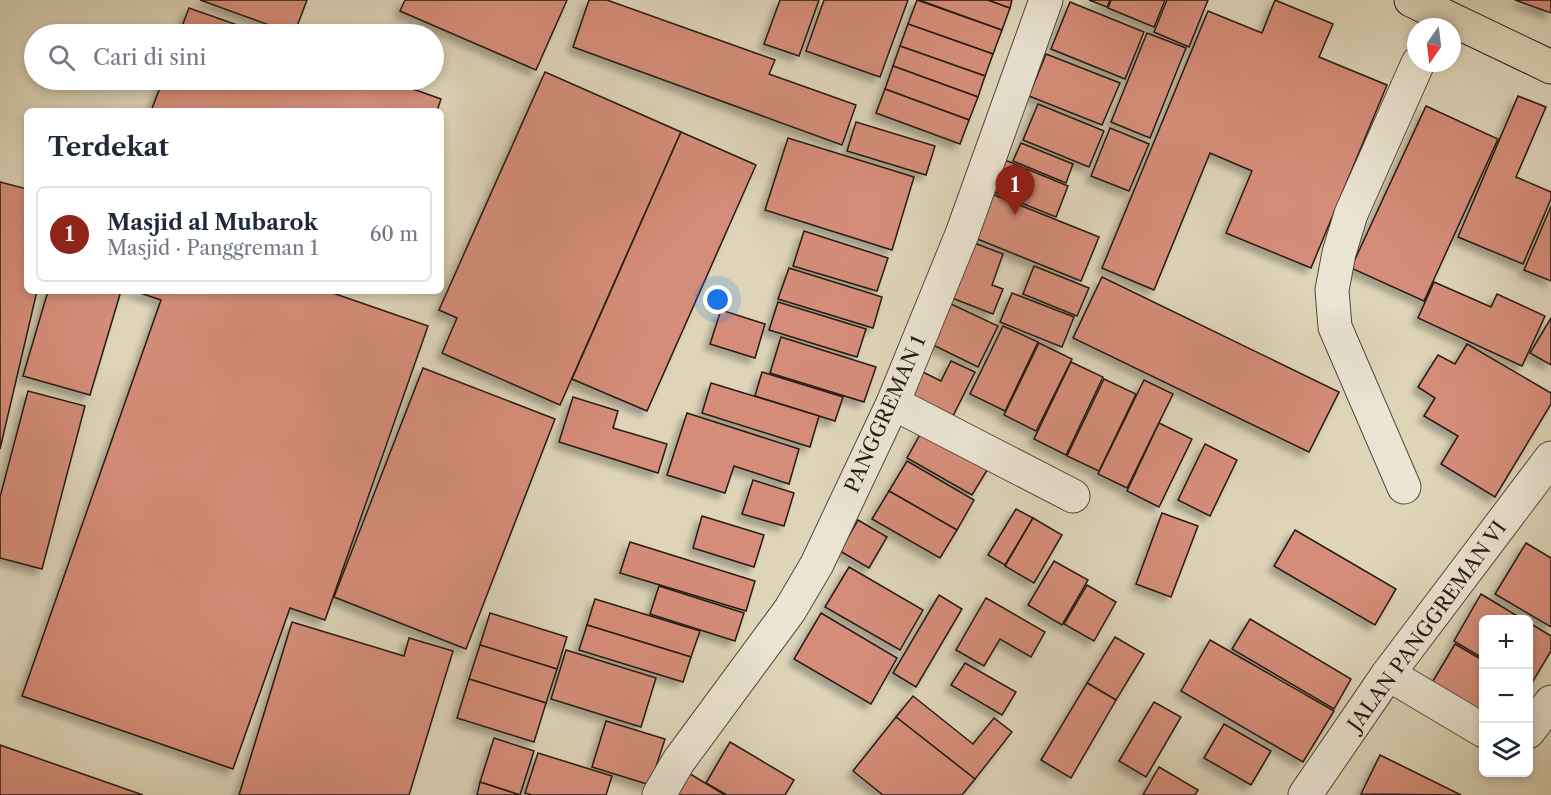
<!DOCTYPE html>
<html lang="id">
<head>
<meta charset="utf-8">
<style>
  body { margin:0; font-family:"Libre Caslon Text",serif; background:#f6f6f7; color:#1f2937 }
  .controls { position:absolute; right:18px; bottom:18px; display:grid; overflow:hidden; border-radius:9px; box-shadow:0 3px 9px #0003 }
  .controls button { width:54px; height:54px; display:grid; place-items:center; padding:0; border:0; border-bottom:2px solid #e0e1e3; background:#fff; color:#1f2937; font:30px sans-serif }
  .compass { position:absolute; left:1407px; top:18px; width:54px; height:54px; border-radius:50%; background:#fff; box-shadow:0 3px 9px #0003; rotate:194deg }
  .you { position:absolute; left:718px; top:300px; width:21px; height:21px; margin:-15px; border:4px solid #fff; border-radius:50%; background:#1a73e8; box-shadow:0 0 0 9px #1a73e833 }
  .badge { display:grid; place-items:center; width:39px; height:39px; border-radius:50%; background:#8f2418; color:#fff; font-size:20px; font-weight:700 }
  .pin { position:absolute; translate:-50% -50px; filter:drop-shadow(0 2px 3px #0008) }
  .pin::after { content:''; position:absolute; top:32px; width:21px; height:18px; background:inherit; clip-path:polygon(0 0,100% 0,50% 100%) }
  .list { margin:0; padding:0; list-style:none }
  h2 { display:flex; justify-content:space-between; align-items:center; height:78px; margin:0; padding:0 24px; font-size:26px }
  h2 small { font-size:20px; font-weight:400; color:#747a83 }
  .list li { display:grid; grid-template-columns:39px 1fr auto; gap:18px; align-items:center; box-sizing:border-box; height:96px; margin:0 12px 12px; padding:0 12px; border:2px solid #e0e1e3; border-radius:9px }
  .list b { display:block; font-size:22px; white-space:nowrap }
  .list p { margin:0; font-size:20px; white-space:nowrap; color:#747a83 }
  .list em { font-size:20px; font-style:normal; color:#747a83 }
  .icon { flex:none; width:33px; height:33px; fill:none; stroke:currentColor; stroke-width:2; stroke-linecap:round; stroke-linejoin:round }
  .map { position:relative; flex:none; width:1551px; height:795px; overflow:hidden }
  .search { position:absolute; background:#fff; box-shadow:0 3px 9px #0003; left:24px; top:24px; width:420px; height:66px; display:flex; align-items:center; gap:15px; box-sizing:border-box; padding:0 21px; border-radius:33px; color:#747a83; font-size:22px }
  .panel { position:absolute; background:#fff; box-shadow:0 3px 9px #0003; left:24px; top:108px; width:420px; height:186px; border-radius:9px }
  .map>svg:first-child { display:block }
</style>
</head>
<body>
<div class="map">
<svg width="1551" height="795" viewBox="0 0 1551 795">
  <defs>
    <filter id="shadow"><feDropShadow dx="-5.5" dy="5.5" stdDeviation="3" flood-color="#0004"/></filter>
  </defs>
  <rect width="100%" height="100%" fill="#ded5b9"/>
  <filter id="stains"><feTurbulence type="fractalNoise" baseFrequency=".00333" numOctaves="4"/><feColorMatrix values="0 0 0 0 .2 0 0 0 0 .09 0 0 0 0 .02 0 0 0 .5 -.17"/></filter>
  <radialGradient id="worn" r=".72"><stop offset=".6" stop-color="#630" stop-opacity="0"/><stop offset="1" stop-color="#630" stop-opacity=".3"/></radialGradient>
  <g fill="#d58d79" stroke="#261a13" stroke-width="1.5" filter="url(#shadow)">
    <path d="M200,0H307L294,34Z"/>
    <path d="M405,0H567L536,70L400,11Z"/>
    <path d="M589,0H607L775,60L769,74L856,105L842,145L573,47Z"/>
    <path d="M780,0H819L799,56L764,44Z"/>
    <path d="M824,0H908L880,77L806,51Z"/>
    <path d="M917,0L1002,30L993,54L908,24Z"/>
    <path d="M919,0H988L1010,8L1002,30Z"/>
    <path d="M988,0H1012L1010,8Z"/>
    <path d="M1089,0H1110L1107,7Z"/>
    <path d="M1111,0H1165L1154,27L1108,8Z"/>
    <path d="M1167,0H1208L1189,47L1154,32Z"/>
    <path d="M1275,0L1333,24L1319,57L1387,85L1311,268L1226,233L1252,171L1210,153L1154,290L1102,268L1208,11L1262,33Z"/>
    <path d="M1515,0H1551V13Z"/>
    <path d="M1070,2L1144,32L1125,79L1051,49Z"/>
    <path d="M189,8L263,34H179Z"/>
    <path d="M908,24L993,54L985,76L900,46Z"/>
    <path d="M1147,33L1186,48L1150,138L1111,122Z"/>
    <path d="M900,46L985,76L978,97L893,66Z"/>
    <path d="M1046,54L1120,83L1102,125L1029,96Z"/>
    <path d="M893,66L978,97L969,120L885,89Z"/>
    <path d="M545,72L681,132L560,405L442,353L457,318L439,310Z"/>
    <path d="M163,80H388L441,99L437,111H151Z"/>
    <path d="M885,89L969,120L960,144L876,113Z"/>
    <path d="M1518,96L1546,107L1516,177L1551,192V199L1523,264L1458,237Z"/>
    <path d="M1038,104L1104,131L1089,167L1023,140Z"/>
    <path d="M1426,106L1498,139L1424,301L1351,268Z"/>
    <path d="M856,122L935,146L926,175L847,151Z"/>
    <path d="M1110,128L1149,144L1129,191L1091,176Z"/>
    <path d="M681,132L756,165L647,411L572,379Z"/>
    <path d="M788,138L914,177L892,250L765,210Z"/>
    <path d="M1021,143L1073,164L1066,183L1013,161Z"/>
    <path d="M1000,158L1068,186L1056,217L987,189Z"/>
    <path d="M0,182L27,189V291H37L0,449Z"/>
    <path d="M992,194L1099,237L1081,281L975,238Z"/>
    <path d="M1551,206V281L1524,270Z"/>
    <path d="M804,231L888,258L877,291L793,266Z"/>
    <path d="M969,241L1003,254L992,285L1003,289L993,314L947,296Z"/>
    <path d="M1034,266L1089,288L1077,316L1023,294Z"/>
    <path d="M789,268L882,297L873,328L778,299Z"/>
    <path d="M1102,277L1339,392L1309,452L1073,338Z"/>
    <path d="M1434,282L1491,307L1497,294L1545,316L1522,366L1418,318Z"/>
    <path d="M48,291H121L90,395L23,376Z"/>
    <path d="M134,291H327L428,326L325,620L290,608L233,769L22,696L161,300Z"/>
    <path d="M1012,293L1074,317L1062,347L1000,322Z"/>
    <path d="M778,302L866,329L857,357L769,330Z"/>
    <path d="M949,303L998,326L978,367L929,343Z"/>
    <path d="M721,310L765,324L755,358L710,344Z"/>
    <path d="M1551,318V365L1530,353Z"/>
    <path d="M1003,326L1038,342L1005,411L970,394Z"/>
    <path d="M781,337L876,367L864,402L770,373Z"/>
    <path d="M1039,343L1072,359L1036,431L1004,415Z"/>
    <path d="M1467,344L1551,393V404L1495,497L1441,464L1458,436L1424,416L1435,398L1418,387L1438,355L1455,364Z"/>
    <path d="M951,361L975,372L953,416L912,396L923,372L941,381Z"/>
    <path d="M1071,362L1103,377L1066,455L1034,439Z"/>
    <path d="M423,368L555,419L466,649L334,597Z"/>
    <path d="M762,372L843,397L835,421L755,396Z"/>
    <path d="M1104,379L1136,394L1099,471L1067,456Z"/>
    <path d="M1144,380L1173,394L1127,488L1098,474Z"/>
    <path d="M711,383L819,416L810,447L702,413Z"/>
    <path d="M28,391L85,406L42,569L0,558V497Z"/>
    <path d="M573,397L618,411L613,428L667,444L658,473L559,442Z"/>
    <path d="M687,413L799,449L789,484L734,466L725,493L667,475Z"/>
    <path d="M1159,423L1192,439L1159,507L1127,491Z"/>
    <path d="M926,424L992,462L972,495L907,458Z"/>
    <path d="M1205,444L1237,460L1210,516L1178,500Z"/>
    <path d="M907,461L974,500L957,530L889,491Z"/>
    <path d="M753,480L794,493L784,526L742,514Z"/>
    <path d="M889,491L957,530L940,558L872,519Z"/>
    <path d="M1016,509L1033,518L1005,565L988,555Z"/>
    <path d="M1162,513L1198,526L1171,597L1136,584Z"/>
    <path d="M702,516L764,535L754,567L693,548Z"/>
    <path d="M1033,518L1062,535L1034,583L1005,566Z"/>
    <path d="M858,520L887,537L869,568L840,551Z"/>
    <path d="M1295,530L1396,589L1375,625L1274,566Z"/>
    <path d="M630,542L755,581L746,611L620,573Z"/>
    <path d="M1526,543L1551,558V627L1495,594Z"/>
    <path d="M1054,561L1088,580L1062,625L1028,605Z"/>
    <path d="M849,567L923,610L900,650L825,607Z"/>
    <path d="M1087,585L1116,602L1094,641L1064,624Z"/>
    <path d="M659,586L744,613L735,641L650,614Z"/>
    <path d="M1481,594L1524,620H1484V659L1454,641Z"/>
    <path d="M939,595L962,609L916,687L893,673Z"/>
    <path d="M986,598L1045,632L1031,657L1000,639L984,666L956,650Z"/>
    <path d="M595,599L700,631L691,657L587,625Z"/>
    <path d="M490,613L567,637L557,669L480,645Z"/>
    <path d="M821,613L897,658L871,704L794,659Z"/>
    <path d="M1250,619L1351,679L1334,709L1232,649Z"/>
    <path d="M292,622L404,656L409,638L453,651L409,795H239Z"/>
    <path d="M1528,622L1551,636V651L1530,686L1528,685Z"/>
    <path d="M587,625L691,657L683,682L579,650Z"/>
    <path d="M1115,637L1144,654L1116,700L1087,683Z"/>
    <path d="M1210,640L1334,711L1303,762L1181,691Z"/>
    <path d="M1455,644L1484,661V718L1430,686Z"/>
    <path d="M480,645L557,669L546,703L469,679Z"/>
    <path d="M566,650L656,678L641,727L551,699Z"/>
    <path d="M965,663L1016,692L1002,715L951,685Z"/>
    <path d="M469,679L546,703L534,742L457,718Z"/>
    <path d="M1087,683L1116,700L1071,778L1041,760Z"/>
    <path d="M913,696L973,744L994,718L1012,732L975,779L896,717Z"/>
    <path d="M1154,702L1181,717L1146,777L1119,761Z"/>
    <path d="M896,717L975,779L962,795H883L853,771Z"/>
    <path d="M606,721L665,739L650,785L592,767Z"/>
    <path d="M1224,724L1271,751L1251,785L1204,758Z"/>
    <path d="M494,738L534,751L520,795L480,782Z"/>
    <path d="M730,742L794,780L785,795H727L706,783Z"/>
    <path d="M0,745L143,795H0Z"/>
    <path d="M538,753L612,776L606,795H532L525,793Z"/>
    <path d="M1380,755L1461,795L1361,794Z"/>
    <path d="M1159,767L1198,790L1195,795H1143Z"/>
    <path d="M682,769L725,795H672Z"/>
    <path d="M480,782L520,795H477Z"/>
  </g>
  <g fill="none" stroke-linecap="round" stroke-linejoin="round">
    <defs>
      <g id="minor">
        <path d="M893,403L1073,496"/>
        <path d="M1404,487L1335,327L1332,290L1339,253L1351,214L1418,63"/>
        <path d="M1388,674L1484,731"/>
        <path d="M1528,732L1551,702"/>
        <path d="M659,795L678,762L790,610L817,564L893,403L962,234L1046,0"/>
        <path d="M1305,795L1388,674L1551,458"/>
      </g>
      <path id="major" d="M1411,0L1551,67"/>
    </defs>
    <use href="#minor" stroke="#54493c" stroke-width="35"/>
    <use href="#major" stroke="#261a13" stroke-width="35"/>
    <use href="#minor" stroke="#eae4d2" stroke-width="33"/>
    <use href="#major" stroke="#ded5b9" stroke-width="33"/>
  </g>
  <g text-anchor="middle" stroke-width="5" stroke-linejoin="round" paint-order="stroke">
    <g font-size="20" fill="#261a13" stroke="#eae4d2">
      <text transform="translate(885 414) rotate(-66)" y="7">PANGGREMAN 1</text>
      <text transform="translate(1427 626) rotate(-54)" y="7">JALAN PANGGREMAN VI</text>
    </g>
  </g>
  <rect width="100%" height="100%" filter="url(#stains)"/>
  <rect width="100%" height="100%" fill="url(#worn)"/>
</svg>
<div class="controls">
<button>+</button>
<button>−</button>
<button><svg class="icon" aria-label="layers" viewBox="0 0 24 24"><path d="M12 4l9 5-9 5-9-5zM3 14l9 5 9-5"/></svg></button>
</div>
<svg class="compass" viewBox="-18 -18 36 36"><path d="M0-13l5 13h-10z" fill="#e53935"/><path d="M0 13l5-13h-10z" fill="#747a83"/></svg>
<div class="you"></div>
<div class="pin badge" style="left:1015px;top:215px">1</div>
<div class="search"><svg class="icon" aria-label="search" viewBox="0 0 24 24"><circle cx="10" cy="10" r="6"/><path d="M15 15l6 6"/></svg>Cari di sini</div>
<section class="panel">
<h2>Terdekat<small></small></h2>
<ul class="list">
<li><span class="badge">1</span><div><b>Masjid al Mubarok</b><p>Masjid · Panggreman 1</p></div><em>60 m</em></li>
</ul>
</section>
</div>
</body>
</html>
